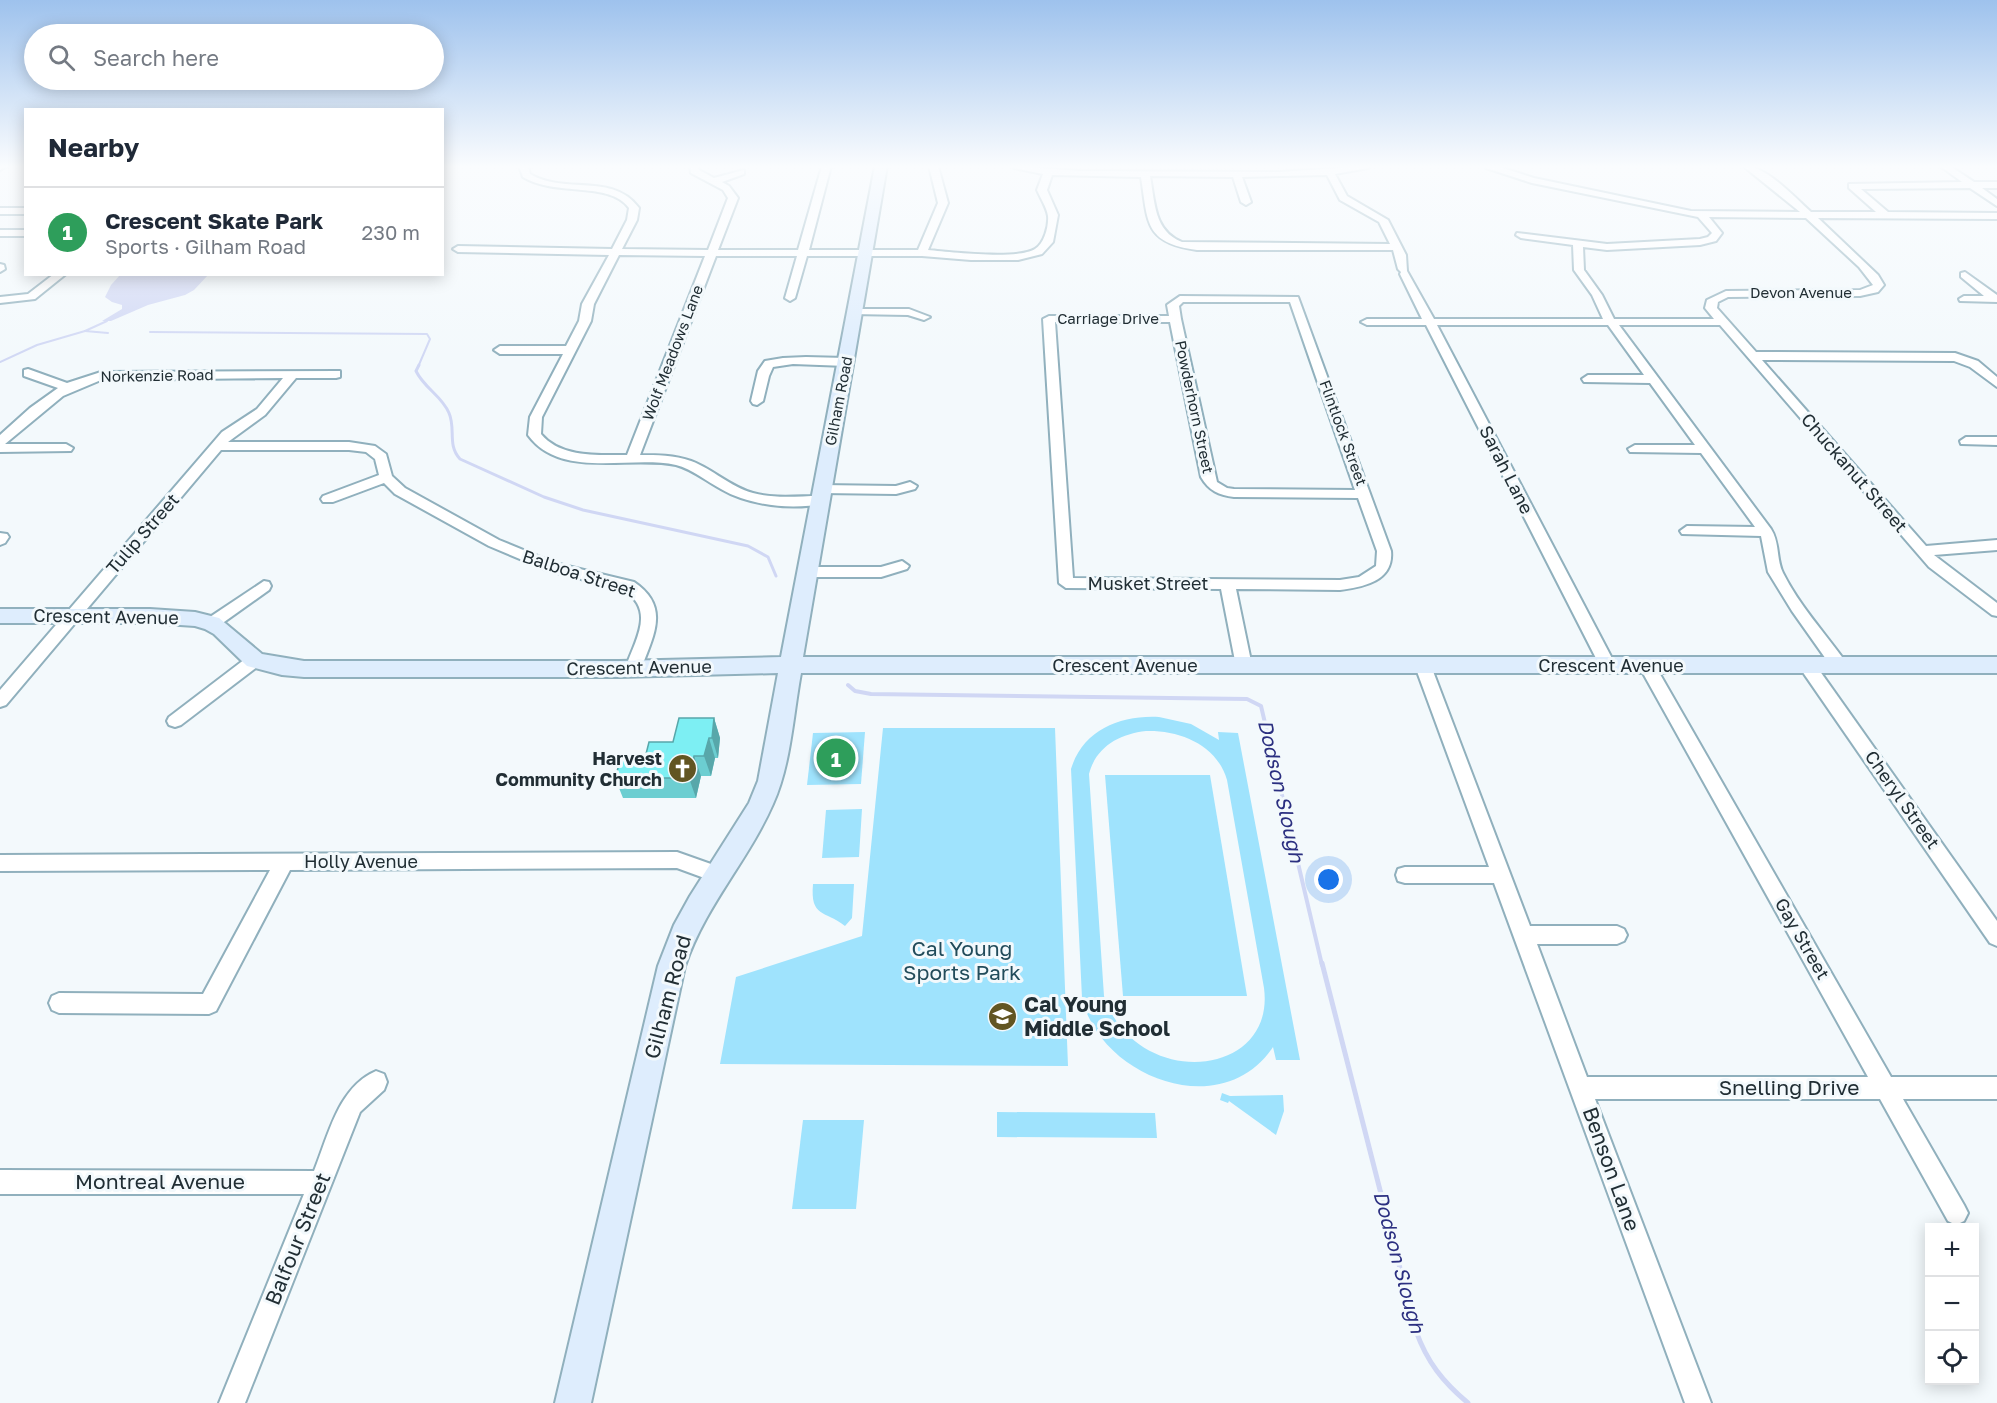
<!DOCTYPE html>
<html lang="en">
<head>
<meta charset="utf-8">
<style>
  body { margin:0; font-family:"Golos Text",sans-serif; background:#f6f6f7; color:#1f2937 }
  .controls { position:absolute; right:18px; bottom:18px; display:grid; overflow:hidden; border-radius:0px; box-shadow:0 3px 15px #0003 }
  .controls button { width:54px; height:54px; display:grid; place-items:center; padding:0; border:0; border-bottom:2px solid #e0e1e3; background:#fff; color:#1f2937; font:30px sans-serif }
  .you { position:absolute; left:1329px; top:880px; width:21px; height:21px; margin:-15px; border:4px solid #fff; border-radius:50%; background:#1a73e8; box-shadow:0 0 0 9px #1a73e833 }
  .badge { display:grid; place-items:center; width:39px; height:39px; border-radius:50%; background:#625522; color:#fff; font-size:20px; font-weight:700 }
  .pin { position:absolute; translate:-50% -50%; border:3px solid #fff; box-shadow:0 2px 6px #0006 }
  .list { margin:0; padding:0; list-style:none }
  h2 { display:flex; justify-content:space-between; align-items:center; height:78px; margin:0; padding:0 24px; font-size:26px }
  h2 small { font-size:20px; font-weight:400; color:#747a83 }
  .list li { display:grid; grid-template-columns:39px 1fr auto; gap:18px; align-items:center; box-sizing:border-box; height:90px; padding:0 24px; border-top:2px solid #e0e1e3 }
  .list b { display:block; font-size:22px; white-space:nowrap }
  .list p { margin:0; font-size:20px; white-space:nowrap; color:#747a83 }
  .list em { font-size:20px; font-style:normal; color:#747a83 }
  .icon { flex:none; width:33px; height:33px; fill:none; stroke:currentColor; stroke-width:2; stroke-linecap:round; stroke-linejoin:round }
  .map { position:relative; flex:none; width:1997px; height:1403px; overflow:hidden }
  .search { position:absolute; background:#fff; box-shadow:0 3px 15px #0003; left:24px; top:24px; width:420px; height:66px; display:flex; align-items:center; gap:15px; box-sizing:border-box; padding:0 21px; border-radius:33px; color:#747a83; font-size:22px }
  .panel { position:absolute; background:#fff; box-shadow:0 3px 15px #0003; left:24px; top:108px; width:420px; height:168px; border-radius:0px }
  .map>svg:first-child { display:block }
</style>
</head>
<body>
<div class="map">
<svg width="1997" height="1403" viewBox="0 0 1997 1403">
  <rect width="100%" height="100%" fill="#f3f9fc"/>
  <g fill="#9fe3fd" fill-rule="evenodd">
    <path d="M1159,717L1191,724L1219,740L1218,732L1238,733L1300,1060H1276L1273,1047C1222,1124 1100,1077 1082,998L1071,769C1083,730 1120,715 1159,717ZM1146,731C1180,730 1217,745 1227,780L1264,988C1276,1079 1136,1091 1104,996L1089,774C1096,747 1119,734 1146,731Z"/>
    <path d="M883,728H1055L1068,1066L720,1064L736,977L862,936Z"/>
    <path d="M865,732L861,784L807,785L813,733Z"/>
    <path d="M1105,775H1210L1247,996H1123Z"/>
    <path d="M862,809L859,857L822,858L826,810Z"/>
    <path d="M813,884H854L852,918L845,926C825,910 810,918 813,884Z"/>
    <path d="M1222,1093L1230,1096L1283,1095L1284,1111L1276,1135L1229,1101L1228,1103L1220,1100Z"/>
    <path d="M997,1112L1155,1113L1157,1138L997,1137Z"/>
    <path d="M803,1120H864L856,1209H792Z"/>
  </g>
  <path fill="#d0d7f4" d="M121,274H208V275L194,290L185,295L148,305L111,321H102L122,309V305L112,302L105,297L111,285Z"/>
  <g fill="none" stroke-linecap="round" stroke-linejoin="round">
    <g stroke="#d0d7f4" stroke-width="2">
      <path d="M107,321L85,331L108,333"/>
      <path d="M150,332L427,334L430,339L418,367"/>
      <path d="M0,362L37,345L85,331"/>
    </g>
    <path stroke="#d0d7f4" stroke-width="3" d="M419,365L416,371C424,388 442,396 449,413C456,429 447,445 460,459L544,497L583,510L748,546L768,557L776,576"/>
    <path stroke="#d0d7f4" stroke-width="4" d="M848,685L855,691L871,694L1247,699L1261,706L1322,965"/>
    <path stroke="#d0d7f4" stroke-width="5" d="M1322,963L1416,1331C1427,1362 1443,1382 1468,1403"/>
    <defs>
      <g id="street">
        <path d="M0,166H7L0,170Z"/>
        <path d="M519,166H528L530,174C565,195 613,172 639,208L637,220L622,249L708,250L728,198L723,190L691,173L690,166H698L699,170L714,178L744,170V174L722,182L729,186L738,198L718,250H798L822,166H831L809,250H918L938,203L929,166H938L948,203L928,250C951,252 1017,260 1035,249C1044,244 1049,226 1048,216C1047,208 1040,197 1037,190L1043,174L1014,168L1013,166L1080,171L1279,172L1369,166L1368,168L1335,174L1347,196L1388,220L1406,255L1407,271L1434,319H1603L1592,295L1574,270L1573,245L1521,238L1516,235L1517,233L1607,244L1700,239L1708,237L1712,233L1698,217L1532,183L1486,168L1485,166H1497L1534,178L1691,211L1800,212L1743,166C1765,164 1795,198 1811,212H1876L1849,188V184L1962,182L1940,166H1950L1974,182H1997V188H1982L1997,199V206L1970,188L1861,189L1888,212L1997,213V219L1818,218L1878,275L1884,285L1878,292L1860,296L1728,297L1718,302L1717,308L1756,352L1955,353L1978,361L1997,377V387L1970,367L1954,361L1762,360L1926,546L1997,540V550L1934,555L1997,603V616L1992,615L1929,567L1720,325H1619L1771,529C1780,543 1776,559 1783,573C1799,605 1824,632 1845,661L1847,665L1845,669H1833L1792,611L1768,572L1761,536L1682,534L1680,531L1687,526L1755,527L1701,453L1630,452L1628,449L1635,445H1695L1650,383L1584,382L1582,379L1588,375H1644L1608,325H1437L1616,666L1614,670H1602L1426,325H1367L1361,322L1367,319H1422L1400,274L1401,272L1398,269L1393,250H1197C1144,243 1148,222 1141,177L1052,175L1047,190L1058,215L1053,242L1042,254L1018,260H971L922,256H807L795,298L790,301L785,298L797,256H716L640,455C657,455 674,455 691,461C713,469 730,487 753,493C774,499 798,496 819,496L824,497L826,500L824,503C793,511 748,505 721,489C706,481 692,469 676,465C629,455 561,480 528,435L530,417L563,354H500L494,350L500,346H566L579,321L582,304L609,255L458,252L453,249L458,246L612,249L627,220L629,208C610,181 556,197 523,177ZM1327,175L1340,200L1379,222L1390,244L1182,242C1154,231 1155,203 1150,176L1233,177L1241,202L1246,205L1251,202L1242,177ZM1709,217L1806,218L1859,267L1873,285L1860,290L1726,291L1707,300L1705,308L1714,319H1614L1602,295L1584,270L1583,247L1607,250L1700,245L1716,241L1722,233ZM619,255L705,256L627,455C598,455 561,458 541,434L542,417L591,321L594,304Z"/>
        <rect x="0" y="208" width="26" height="6"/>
        <rect x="0" y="230" width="26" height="6"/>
        <path d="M0,264L4,265L5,269L0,272Z"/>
        <path d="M1965,272L1997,295V302L1960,301L1959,299L1964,296H1984L1961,277V273Z"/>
        <path d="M54,274H66L35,299L0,303V297L28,294Z"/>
        <path d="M1180,296L1298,297L1391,551C1394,581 1364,587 1340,590L1236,589L1252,666L1250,670H1238L1236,666L1221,589L1066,588L1059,583L1043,319L1049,316H1169L1167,305ZM1183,302H1290L1355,490L1234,489L1227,488L1217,482L1181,319L1179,306ZM1055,322H1170L1201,477C1209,491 1219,495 1234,497L1358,498L1377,551L1376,566L1359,577L1340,580L1073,578Z"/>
        <path d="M855,309H909L930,317L924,320L908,315L851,314V310Z"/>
        <path d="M806,357L846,358L852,362L846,366L793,364L773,367L769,376L763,401L757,405L753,404L751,401L758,371L765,361L783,358Z"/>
        <path d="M28,369L67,383L101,372L340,371V377L336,378H296L265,415L228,442H349L375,446L386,454L392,476L405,488L499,540L555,563L634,582C671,607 653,636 641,669L639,673H627L625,669C635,640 656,611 624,590L546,570L489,546L395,494L384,483L333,502H323L321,499L323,496L379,475L375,459L366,452L349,450H221L6,705L0,707V690L222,432L257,409L283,378L101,380L63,396L5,444H66L73,448L71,451L0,452V435L30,408L58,388L24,376V370Z"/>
        <path d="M1966,437H1997V445L1961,444L1960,441Z"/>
        <path d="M910,482L917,486L915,489L896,494L821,493L814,489L821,485L896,486Z"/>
        <path d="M0,533L7,534L9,537L5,543L0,545Z"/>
        <path d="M902,561L909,566L907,569L881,577H806L799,572L806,567H881Z"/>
        <path d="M264,581L269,582L271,586L269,590L217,627H207L204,623L207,619Z"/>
        <path d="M255,654L261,656L263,660L261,664L181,725L175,727L169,725L167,721L169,717L249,656Z"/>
        <path d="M1806,658L1812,660L1997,921V946L1990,943L1800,668L1798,664L1800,660Z"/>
        <path d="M1423,660L1429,662L1431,666L1530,926H1617L1624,929L1627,935L1624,941L1617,944H1537L1587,1077H1868L1639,666L1641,662H1653L1891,1077H1997V1099H1903L1964,1205L1968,1213L1964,1221L1956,1225L1948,1221L1880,1099H1595L1711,1403H1685L1494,883H1405L1398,881L1396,875L1398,869L1405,867H1489L1415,666L1417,662Z"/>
        <path d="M677,852L725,869L727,875L725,881L718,883L677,868L290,870L216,1011L209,1014L59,1013L52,1010L49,1003L52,996L59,993L203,994L270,870L0,871V855Z"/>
        <path d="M376,1071L384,1074L387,1082L384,1090L360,1112L245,1403H219L304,1194H0V1170L314,1171C328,1137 338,1087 376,1071Z"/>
      </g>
      <path id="secondary" d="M875,166H887L803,657H1997V673H801C793,716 791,764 773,804C748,861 705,906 685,966L591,1403H555L658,966L674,925L690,896L749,803L758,781L778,673L619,677H304L282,675L247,666L214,634L205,629L195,626L150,623H0V609H150L195,612L219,618L262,654L304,661H619L781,657Z"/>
    </defs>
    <use href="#street" stroke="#90b0bd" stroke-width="4"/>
    <use href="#secondary" stroke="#90b0bd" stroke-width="4"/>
    <use href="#street" fill="#fff" fill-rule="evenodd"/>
    <use href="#secondary" fill="#deedfd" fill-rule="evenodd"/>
  </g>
  <path fill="#6cced1" d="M714,718L720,738L718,758H715L711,776H701L696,798H623L615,778L645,758Z"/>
  <g fill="#58a7aa">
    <path d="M714,718L720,738L718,758L712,738Z"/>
    <path d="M709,738L715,758L711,776L704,756Z"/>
    <path d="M694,756L701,776L696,798L689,778Z"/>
  </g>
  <path fill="#7deff3" stroke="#58a7aa" stroke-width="1.5" d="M679,718H714L712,738H709L704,756H694L689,778H615L621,758H645L649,742H673Z"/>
  <linearGradient id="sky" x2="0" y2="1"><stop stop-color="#9ec2ed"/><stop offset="0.46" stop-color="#fafcfe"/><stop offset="1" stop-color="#fafcfe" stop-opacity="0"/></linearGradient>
  <rect width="1997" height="362" fill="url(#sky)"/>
  <defs>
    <symbol id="church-disc" viewBox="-11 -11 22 22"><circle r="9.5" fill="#625522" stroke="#f3f9fc"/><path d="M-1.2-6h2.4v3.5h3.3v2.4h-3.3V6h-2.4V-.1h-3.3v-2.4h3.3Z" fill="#fff"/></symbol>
    <symbol id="school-disc" viewBox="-11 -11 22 22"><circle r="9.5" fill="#625522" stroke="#f3f9fc"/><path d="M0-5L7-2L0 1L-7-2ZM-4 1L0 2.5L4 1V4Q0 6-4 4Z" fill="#fff"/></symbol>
  </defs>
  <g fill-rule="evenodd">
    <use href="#church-disc" x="666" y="752" width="33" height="33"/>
    <use href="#school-disc" x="986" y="1000" width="33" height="33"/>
  </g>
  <g text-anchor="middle" stroke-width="6" stroke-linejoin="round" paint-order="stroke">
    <g font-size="15" fill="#212e34" stroke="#f3f9fc">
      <text x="1801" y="298">Devon Avenue</text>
      <text x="1108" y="324">Carriage Drive</text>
      <text transform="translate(673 353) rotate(-69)" y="5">Wolf Meadows Lane</text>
      <text transform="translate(157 376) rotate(-1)" y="5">Norkenzie Road</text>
      <text transform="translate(839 401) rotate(-79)" y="5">Gilham Road</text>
      <text transform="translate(1194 407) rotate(78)" y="5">Powderhorn Street</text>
      <text transform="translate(1343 433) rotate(70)" y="5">Flintlock Street</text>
    </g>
    <g font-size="18" fill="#212e34" stroke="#f3f9fc">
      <text transform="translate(1506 470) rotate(63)" y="6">Sarah Lane</text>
      <text transform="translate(1854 473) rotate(49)" y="6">Chuckanut Street</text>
      <text transform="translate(143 534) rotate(-49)" y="6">Tulip Street</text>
      <text transform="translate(579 574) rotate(18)" y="6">Balboa Street</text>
      <text x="1148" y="590">Musket Street</text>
      <text transform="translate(106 617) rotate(1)" y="6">Crescent Avenue</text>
      <text x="1125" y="672">Crescent Avenue</text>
      <text x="1611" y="672">Crescent Avenue</text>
      <text transform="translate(639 668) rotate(-1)" y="6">Crescent Avenue</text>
      <text transform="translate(1902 800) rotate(55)" y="6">Cheryl Street</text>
      <text x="361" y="868">Holly Avenue</text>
      <text transform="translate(1802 939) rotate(60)" y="6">Gay Street</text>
    </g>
    <g font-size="18" font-weight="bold" fill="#212e34" stroke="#f3f9fc" text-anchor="end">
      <text x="662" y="765">Harvest<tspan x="662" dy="21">Community Church</tspan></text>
    </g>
    <g font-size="20" font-style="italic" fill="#2b2f80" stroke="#f3f9fc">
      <text transform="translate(1281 791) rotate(77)" y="7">Dodson Slough</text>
      <text transform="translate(1399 1262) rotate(75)" y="7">Dodson Slough</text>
    </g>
    <g font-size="21" fill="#224c5b" stroke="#f3f9fc">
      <text x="962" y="956">Cal Young<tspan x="962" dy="24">Sports Park</tspan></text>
    </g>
    <g font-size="21" fill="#212e34" stroke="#f3f9fc">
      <text transform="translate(668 997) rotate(-75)" y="7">Gilham Road</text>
      <text x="1789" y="1095">Snelling Drive</text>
      <text transform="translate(1611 1169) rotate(70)" y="7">Benson Lane</text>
      <text x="160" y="1189">Montreal Avenue</text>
      <text transform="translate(298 1239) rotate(-68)" y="7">Balfour Street</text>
    </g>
    <g font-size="21" font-weight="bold" fill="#212e34" stroke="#f3f9fc" text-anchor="start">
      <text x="1024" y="1012">Cal Young<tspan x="1024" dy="24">Middle School</tspan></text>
    </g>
  </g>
</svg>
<div class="controls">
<button>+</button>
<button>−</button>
<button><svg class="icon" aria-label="locate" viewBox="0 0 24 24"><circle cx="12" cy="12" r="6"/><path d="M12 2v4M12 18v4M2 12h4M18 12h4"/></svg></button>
</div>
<div class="you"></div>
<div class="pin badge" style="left:836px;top:758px;background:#2e9e5b">1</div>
<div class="search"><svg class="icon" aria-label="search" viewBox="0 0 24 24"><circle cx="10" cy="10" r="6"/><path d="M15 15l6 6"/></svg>Search here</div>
<section class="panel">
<h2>Nearby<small></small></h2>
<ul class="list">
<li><span class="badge" style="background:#2e9e5b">1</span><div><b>Crescent Skate Park</b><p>Sports · Gilham Road</p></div><em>230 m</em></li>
</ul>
</section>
</div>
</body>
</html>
